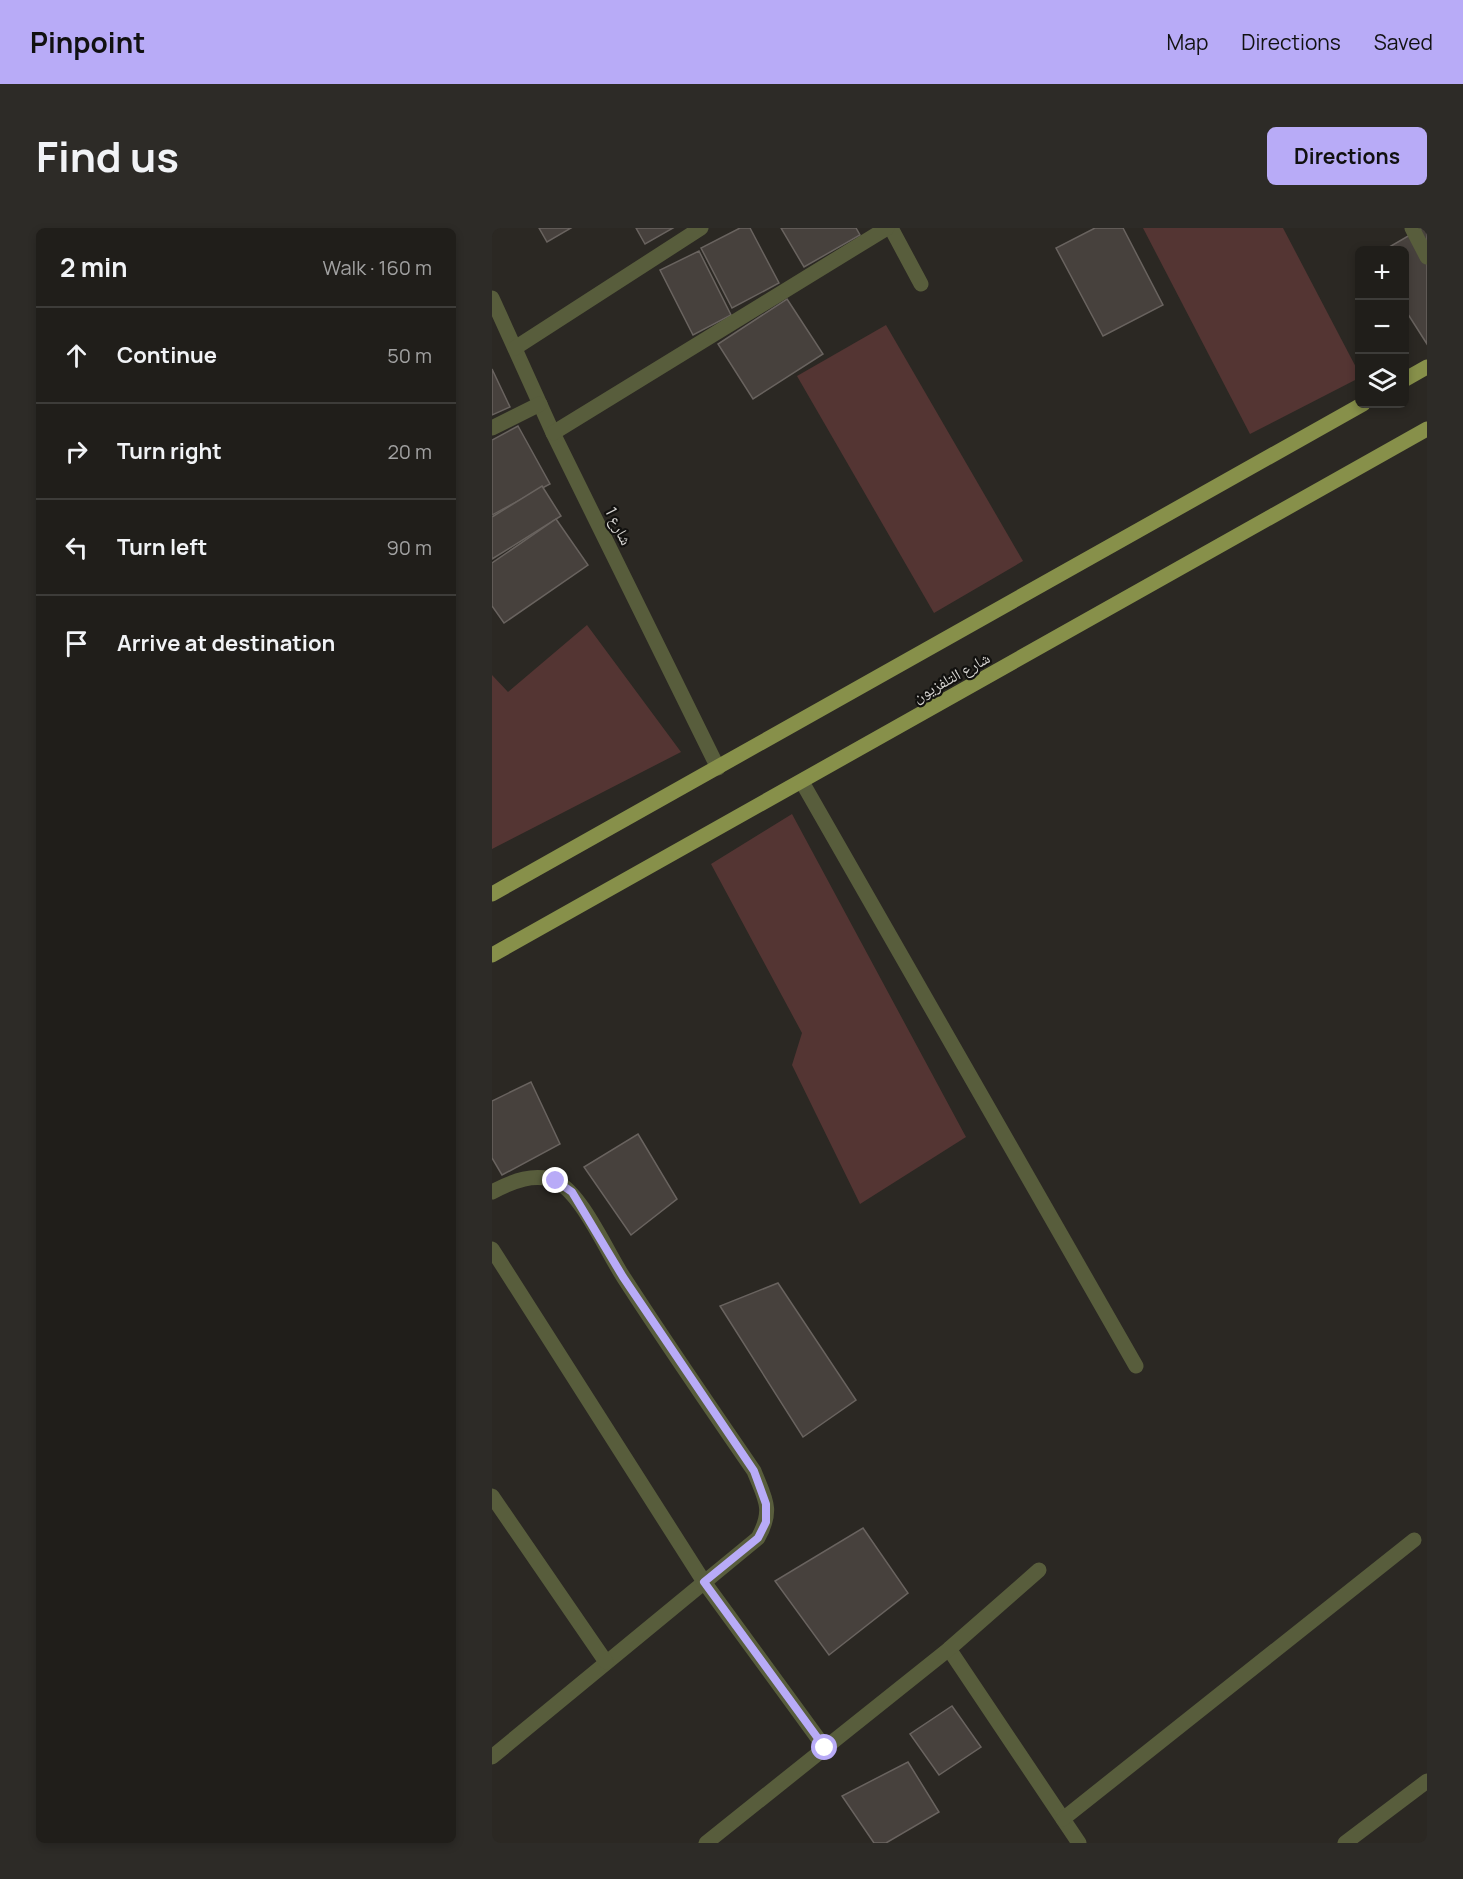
<!DOCTYPE html>
<html lang="en">
<head>
<meta charset="utf-8">
<style>
  body { margin:0; font-family:Manrope,"Noto Naskh Arabic",sans-serif; background:#2d2b27; color:#f1f3f6 }
  .controls { position:absolute; right:18px; top:18px; display:grid; overflow:hidden; border-radius:9px; box-shadow:0 3px 9px #0003 }
  .controls button { width:54px; height:54px; display:grid; place-items:center; padding:0; border:0; border-bottom:2px solid #3d3c39; background:#201e1a; color:#f1f3f6; font:30px sans-serif }
  .stop { position:absolute; width:18px; height:18px; margin:-14px; border:4px solid #b8abf7; border-radius:50%; background:#fff }
  .stop.end { background:#b8abf7; border-color:#fff; box-shadow:0 2px 6px #0008 }
  .list { margin:0; padding:0; list-style:none }
  h2 { display:flex; justify-content:space-between; align-items:center; height:78px; margin:0; padding:0 24px; font-size:26px }
  h2 small { font-size:20px; font-weight:400; color:#a2a2a2 }
  .list li { display:grid; grid-template-columns:39px 1fr auto; gap:18px; align-items:center; box-sizing:border-box; height:96px; padding:0 24px; border-top:2px solid #3d3c39 }
  .list b { display:block; font-size:22px; white-space:nowrap }
  .list em { font-size:20px; font-style:normal; color:#a2a2a2 }
  .icon { flex:none; width:33px; height:33px; fill:none; stroke:currentColor; stroke-width:2; stroke-linecap:round; stroke-linejoin:round }
  .map { position:relative; flex:none; width:935px; height:1615px; overflow:hidden; border-radius:9px }
  header { display:flex; align-items:center; gap:36px; box-sizing:border-box; height:84px; padding:0 30px; background:#b8abf7; color:#111 }
  header strong { font-size:28px }
  nav { display:flex; gap:33px; margin-inline-start:auto; font-size:21px }
  .intro { display:flex; align-items:center; justify-content:space-between; box-sizing:border-box; height:144px; padding:0 36px }
  h1 { margin:0; font-size:42px }
  .button { padding:15px 27px; border-radius:9px; background:#b8abf7; color:#111; font-size:21px; font-weight:700 }
  main { display:flex; gap:36px; padding:0 36px }
  aside { flex:1; background:#201e1a; border-radius:9px; box-shadow:0 3px 9px #0003 }
  .map>svg:first-child { display:block }
</style>
</head>
<body>
<header>
<strong>Pinpoint</strong>
<nav><a>Map</a><a>Directions</a><a>Saved</a></nav>
</header>
<div class="intro"><h1>Find us</h1><a class="button">Directions</a></div>
<main>
<aside>
<h2>2 min<small>Walk · 160 m</small></h2>
<ul class="list">
<li><svg class="icon" aria-label="ahead" viewBox="0 0 24 24"><path d="M12 20V5M6 11l6-6 6 6"/></svg><div><b>Continue</b></div><em>50 m</em></li>
<li><svg class="icon" aria-label="right" viewBox="0 0 24 24"><path d="M7 20v-9h11M14 6l5 5-5 5"/></svg><div><b>Turn right</b></div><em>20 m</em></li>
<li><svg class="icon" aria-label="left" viewBox="0 0 24 24"><path d="M17 20v-9H6M10 6l-5 5 5 5"/></svg><div><b>Turn left</b></div><em>90 m</em></li>
<li><svg class="icon" aria-label="arrive" viewBox="0 0 24 24"><path d="M6 21V4h12l-3 4 3 4H6"/></svg><div><b>Arrive at destination</b></div></li>
</ul>
</aside>
<div class="map">
<svg width="935" height="1615" viewBox="0 0 935 1615">
  <rect width="100%" height="100%" fill="#2b2823"/>
  <g fill="#543533">
    <path d="M651,0H791L867,145V150L758,206Z"/>
    <path d="M394,97L531,333L442,385L305,148Z"/>
    <path d="M95,397L189,524L0,621V447L16,464Z"/>
    <path d="M300,586L474,909L368,976L300,837L310,805L219,636Z"/>
  </g>
  <g fill="#47413d" stroke="#69635f" stroke-width="1.5">
    <path d="M47,0H79L55,14Z"/>
    <path d="M144,0H181L153,16Z"/>
    <path d="M248,0H258L287,55L240,80L209,20Z"/>
    <path d="M289,0H364L368,7L312,39Z"/>
    <path d="M603,0H631L671,77L611,108L564,20Z"/>
    <path d="M930,0H935V116L912,80V22H892Z"/>
    <path d="M207,23L239,87L201,107L168,42Z"/>
    <path d="M295,71L331,126L261,171L226,116Z"/>
    <path d="M0,141L18,179L0,187Z"/>
    <path d="M26,198L58,256L0,287V212Z"/>
    <path d="M50,258L69,288L0,331V289Z"/>
    <path d="M64,291L96,337L12,395L0,378V335Z"/>
    <path d="M39,854L68,916L10,947L0,930V873Z"/>
    <path d="M146,906L185,971L139,1007L92,939Z"/>
    <path d="M286,1055L364,1172L311,1209L228,1078Z"/>
    <path d="M371,1300L416,1365L337,1427L283,1353Z"/>
    <path d="M460,1478L489,1519L447,1547L418,1506Z"/>
    <path d="M416,1534L447,1584L394,1615H382L350,1568Z"/>
  </g>
  <g fill="none" stroke-linecap="round" stroke-linejoin="round">
    <g stroke="#585d3c" stroke-width="15">
      <path d="M399,0L429,56"/>
      <path d="M920,0L935,29"/>
      <path d="M0,70L61,205L226,540"/>
      <path d="M23,120L209,0"/>
      <path d="M0,200L48,176"/>
      <path d="M61,205L395,0"/>
      <path d="M310,554L644,1138"/>
      <path d="M0,964C19,954 44,943 65,954C90,966 116,1026 132,1050C174,1115 218,1179 262,1243C273,1271 282,1281 266,1310L0,1529"/>
      <path d="M0,1021L212,1354L333,1520"/>
      <path d="M0,1268L114,1434"/>
      <path d="M457,1421L587,1615"/>
      <path d="M571,1591L922,1312"/>
      <path d="M214,1615L457,1421L547,1342"/>
      <path d="M853,1615L935,1553"/>
    </g>
    <g stroke="#87904a" stroke-width="15">
      <path d="M912,152L935,139"/>
      <path d="M0,666L871,176"/>
      <path d="M0,727L935,201"/>
    </g>
  </g>
  <g fill="none" stroke-linecap="round" stroke-linejoin="round">
    <path stroke="#b8abf7" stroke-width="8" d="M64,953L80,964L131,1049L262,1243L274,1276V1294L266,1310L212,1354L333,1520"/>
  </g>
  <g text-anchor="middle" stroke-width="4.5" stroke-linejoin="round" paint-order="stroke">
    <g font-size="16" fill="#d7d5d2" stroke="#12110f">
      <text transform="translate(127 298) rotate(64)" y="6">شارع 1</text>
      <text transform="translate(459 449) rotate(-29)" y="6">شارع التلفزيون</text>
    </g>
  </g>
</svg>
<div class="controls">
<button>+</button>
<button>−</button>
<button><svg class="icon" aria-label="layers" viewBox="0 0 24 24"><path d="M12 4l9 5-9 5-9-5zM3 14l9 5 9-5"/></svg></button>
</div>
<div class="stop" style="left:333px;top:1520px"></div>
<div class="stop end" style="left:64px;top:953px"></div>
</div>
</main>
</body>
</html>
